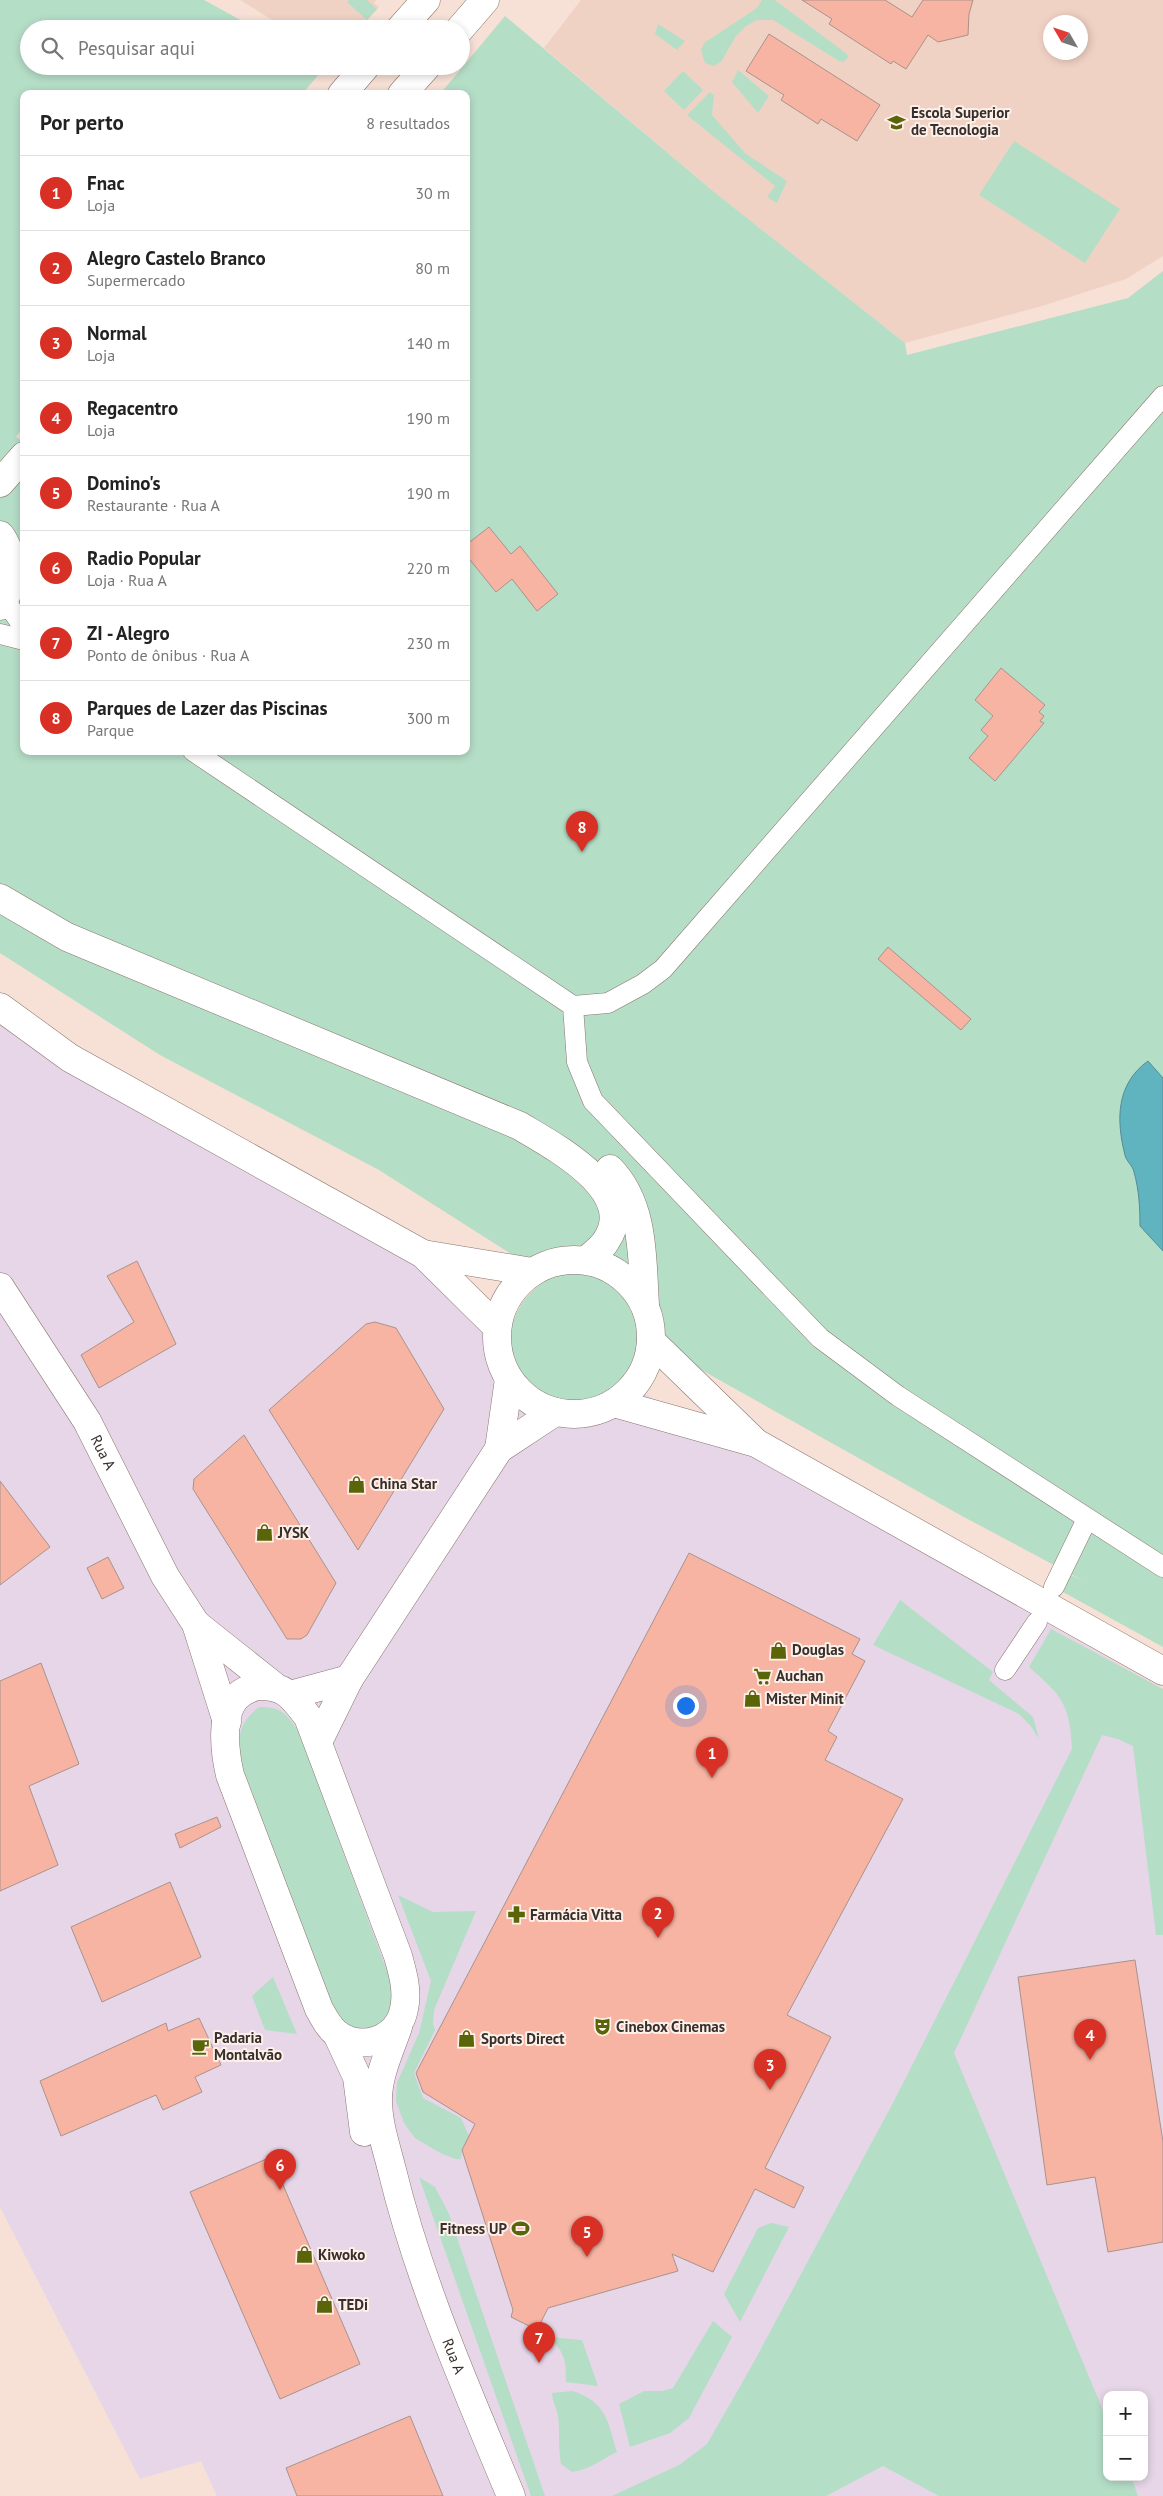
<!DOCTYPE html>
<html lang="pt">
<head>
<meta charset="utf-8">
<style>
  body { margin:0; font-family:"PT Sans",sans-serif; background:#f2f2f2; color:#222 }
  .controls { position:absolute; right:15px; bottom:15px; display:grid; overflow:hidden; border-radius:10px; box-shadow:0 2px 8px #0003 }
  .controls button { width:45px; height:45px; display:grid; place-items:center; padding:0; border:0; border-bottom:1px solid #e0e0e0; background:#fff; color:#222; font:25px sans-serif }
  .compass { position:absolute; left:1043px; top:15px; width:45px; height:45px; border-radius:50%; background:#fff; box-shadow:0 2px 8px #0003; rotate:309deg }
  .you { position:absolute; left:685px; top:1705px; width:18px; height:18px; margin:-12px; border:4px solid #fff; border-radius:50%; background:#1a73e8; box-shadow:0 0 0 8px #1a73e833 }
  .badge { display:grid; place-items:center; width:32px; height:32px; border-radius:50%; background:#d93025; color:#fff; font-size:16px; font-weight:700 }
  .pin { position:absolute; translate:-50% -41px; filter:drop-shadow(0 1px 2px #0008) }
  .pin::after { content:''; position:absolute; top:26px; width:18px; height:15px; background:inherit; clip-path:polygon(0 0,100% 0,50% 100%) }
  .list { margin:0; padding:0; list-style:none }
  h2 { display:flex; justify-content:space-between; align-items:center; height:65px; margin:0; padding:0 20px; font-size:21px }
  h2 small { font-size:16px; font-weight:400; color:#767676 }
  .list li { display:grid; grid-template-columns:32px 1fr auto; gap:15px; align-items:center; box-sizing:border-box; height:75px; padding:0 20px; border-top:1px solid #e0e0e0 }
  .list b { display:block; font-size:19px; white-space:nowrap }
  .list p { margin:0; font-size:16px; white-space:nowrap; color:#767676 }
  .list em { font-size:16px; font-style:normal; color:#767676 }
  .icon { flex:none; width:28px; height:28px; fill:none; stroke:currentColor; stroke-width:2; stroke-linecap:round; stroke-linejoin:round }
  .map { position:relative; flex:none; width:1163px; height:2496px; overflow:hidden }
  .search { position:absolute; background:#fff; box-shadow:0 2px 8px #0003; left:20px; top:20px; width:450px; height:55px; display:flex; align-items:center; gap:12px; box-sizing:border-box; padding:0 18px; border-radius:28px; color:#767676; font-size:19px }
  .panel { position:absolute; background:#fff; box-shadow:0 2px 8px #0003; left:20px; top:90px; width:450px; height:665px; border-radius:10px }
  .map>svg:first-child { display:block }
</style>
</head>
<body>
<div class="map">
<svg width="1163" height="2496" viewBox="0 0 1163 2496">
  <rect width="100%" height="100%" fill="#f7e0d6"/>
  <path fill="#e6d6e8" fill-rule="evenodd" d="M0,1016L103,1085L1163,1689V2496H217L201,2461L140,2479L0,2207ZM1107,2395H1144V2477H1107Z"/>
  <g fill="#f0d2c4" fill-rule="evenodd">
    <path d="M240,0H376L374,3L379,7L359,29H287Z"/>
    <path d="M581,0H1163V256L1126,279L1042,306L905,343L713,191L544,48ZM1050,22H1080V52H1050Z"/>
  </g>
  <g fill="#b5dec7">
    <path d="M0,0H204L257,29H29V66H326L302,94H24V426L16,437L24,442V751H466V94H440L505,16L713,191L905,343L907,355L1128,298L1163,271V1647L1054,1587L1062,1571L1082,1580L962,1516L639,1335C638,1356 630,1374 614,1388C550,1441 459,1336 549,1278L379,1170L160,1055L0,953Z"/>
    <path d="M349,0H367L377,9L367,20L347,2Z"/>
    <path d="M762,0H775L847,54L848,57L844,62L839,61L773,20H757L746,26L736,36L721,62L714,66L705,63L701,50L704,43L757,8Z"/>
    <path d="M658,24L685,41L677,50L655,34Z"/>
    <path d="M738,70L769,96L758,113L732,82Z"/>
    <path d="M683,71L703,90L684,110L664,91Z"/>
    <path d="M710,92L714,95L712,115L746,154L787,181L777,203L767,197L775,186L687,115Z"/>
    <path d="M1014,141L1120,209L1085,263L979,195Z"/>
    <path d="M900,1600L993,1672L989,1680L1033,1717L1039,1739L1030,1725L1019,1714L873,1645Z"/>
    <path d="M1051,1629L1163,1689V1935H1156L1133,1746L1118,1739L1102,1735L954,2053L1107,2420V2477H1131L1138,2496H939L883,2466L826,2496H612L679,2465L707,2444L750,2369L894,2101L1072,1749C1070,1704 1062,1696 1029,1667Z"/>
    <path d="M259,1707C282,1707 285,1713 298,1730L394,1990L392,2014L380,2027L365,2033L351,2029L337,2016L241,1763C239,1737 236,1725 259,1707Z"/>
    <path d="M398,1895L433,1912L476,1911L434,2010L433,2024L435,2030L414,2073L423,2098L461,2118L469,2136L462,2149L461,2159H456L442,2154L415,2138L404,2123L396,2101L397,2083L419,2033L431,1981Z"/>
    <path d="M273,1977L297,2034L265,2030L252,1996Z"/>
    <path d="M419,2177L435,2187L449,2214L545,2496H531Z"/>
    <path d="M771,2223L789,2227L740,2322L724,2294L758,2228Z"/>
    <path d="M713,2321L732,2337L689,2418L670,2433L630,2447L619,2404L644,2391H663L673,2388Z"/>
    <path d="M549,2337L582,2340L598,2386L566,2382C566,2360 565,2353 549,2337Z"/>
    <path d="M573,2391C607,2403 607,2420 617,2452C602,2459 589,2470 572,2472L561,2464C558,2447 560,2432 558,2416C557,2408 552,2401 552,2393Z"/>
  </g>
  <path fill="#60b4bf" stroke="#548c93" d="M1148,1061L1163,1078V1251L1140,1226C1140,1207 1139,1190 1134,1172C1133,1166 1126,1161 1125,1155C1116,1120 1116,1084 1148,1061Z"/>
  <g fill="#f8b4a3" stroke="#a9928c">
    <path d="M802,0H885L912,17L923,0H973L969,14L968,35L938,42L928,35L906,69L893,61L891,64L829,24L832,19Z"/>
    <path d="M769,34L880,105L857,141L821,119L818,124L781,100L784,95L746,71Z"/>
    <path d="M489,527L511,554L520,546L558,594L537,611L512,579L496,592L466,555V545Z"/>
    <path d="M1001,668L1045,705L1039,712L1044,716L1040,721L1044,723L995,781L969,758L988,736L981,730L993,716L975,700Z"/>
    <path d="M888,947L971,1019L961,1030L878,959Z"/>
    <path d="M137,1261L176,1344L99,1388L81,1355L134,1322L107,1276Z"/>
    <path d="M375,1322L396,1328L444,1409L358,1550L269,1410L366,1324Z"/>
    <path d="M244,1435L336,1583L307,1635L301,1639H287L193,1489L194,1479Z"/>
    <path d="M0,1481L50,1547L0,1585Z"/>
    <path d="M689,1553L860,1639L852,1654L865,1661L828,1731L837,1737L825,1760L903,1799L787,2015L831,2037L765,2168L804,2187L794,2208L755,2189L713,2272L672,2254L678,2271L548,2308L537,2330L511,2317L513,2310L462,2150L475,2124L423,2092L416,2073Z"/>
    <path d="M108,1557L124,1588L102,1599L87,1568Z"/>
    <path d="M41,1663L79,1764L29,1786L58,1865L0,1891V1681Z"/>
    <path d="M217,1817L221,1827L180,1848L175,1834Z"/>
    <path d="M170,1882L201,1957L102,2002L71,1927Z"/>
    <path d="M1135,1960L1163,2142V2242L1108,2252L1095,2177L1047,2185L1018,1977Z"/>
    <path d="M199,2018L221,2065L195,2077L202,2092L163,2110L156,2095L61,2136L40,2081L166,2023L168,2031Z"/>
    <path d="M271,2157L360,2364L280,2399L190,2192Z"/>
    <path d="M410,2416L443,2496H297L286,2468Z"/>
  </g>
  <g fill="none" stroke-linecap="round" stroke-linejoin="round">
    <defs>
      <g id="street">
        <path d="M5,600L24,628"/>
        <path d="M0,634L24,640"/>
        <path d="M193,751L573,1006L577,1062L593,1101L820,1338L898,1396L1163,1567"/>
        <path d="M573,1006L608,1003L643,984L663,969L1163,396"/>
        <path d="M1054,1587L1087,1519"/>
        <path d="M1005,1670L1037,1622"/>
      </g>
      <g id="secondary">
        <path d="M400,29L426,0"/>
        <path d="M460,29L485,0"/>
        <path d="M342,94L366,66"/>
        <path d="M402,94L427,66"/>
        <path d="M0,483L24,456"/>
        <path d="M0,535C15,555 15,586 0,606"/>
        <path d="M0,898L67,937L520,1126C553,1146 640,1191 606,1241C602,1248 593,1254 587,1260"/>
        <path d="M610,1169C645,1205 642,1259 645,1305"/>
        <path id="s1" d="M0,1287L87,1421L165,1576L196,1624L227,1722"/>
        <path d="M499,1449L509,1379"/>
        <path d="M196,1624L274,1686"/>
        <path d="M257,1686C285,1685 292,1696 308,1717L398,1956C403,1974 408,1991 404,2009C398,2040 362,2052 337,2034C329,2028 324,2018 319,2009L230,1775C225,1754 219,1711 239,1695C244,1690 251,1688 257,1686Z"/>
        <path d="M290,1695L349,1679"/>
        <path d="M318,1742L349,1679L499,1449L555,1412"/>
        <path id="s2" d="M398,2027C390,2050 378,2075 378,2099C378,2124 386,2146 392,2170C419,2282 467,2390 511,2496"/>
        <path d="M337,2034L357,2077L364,2132"/>
      </g>
      <g id="primary">
        <path d="M0,1007L70,1058L423,1254L497,1327"/>
        <path d="M423,1254L532,1272"/>
        <circle cx="574" cy="1337" r="77"/>
        <path d="M651,1341L753,1440"/>
        <path d="M614,1403L756,1443L1163,1671"/>
      </g>
    </defs>
    <use href="#street" stroke="#89756c" stroke-width="21"/>
    <use href="#secondary" stroke="#89756c" stroke-width="29"/>
    <use href="#primary" stroke="#89756c" stroke-width="29"/>
    <use href="#street" stroke="#fff" stroke-width="20"/>
    <use href="#secondary" stroke="#fff" stroke-width="28"/>
    <use href="#primary" stroke="#fff" stroke-width="28"/>
  </g>
  <defs>
    <symbol id="university-bare" viewBox="-9 -9 18 18"><path d="M0-5L7-2L0 1L-7-2ZM-4 1L0 2.5L4 1V4Q0 6-4 4Z" fill="#596508" stroke="#fef0e9" stroke-width="2.5" paint-order="stroke"/></symbol>
    <symbol id="shop-bare" viewBox="-9 -9 18 18"><path d="M-5-2.5h2.3a2.7 3.5 0 0 1 5.4 0H5L5.5 6h-11ZM-1.5-2.5h3a1.5 2.3 0 0 0-3 0Z" fill="#596508" stroke="#fef0e9" stroke-width="2.5" paint-order="stroke"/></symbol>
    <symbol id="supermarket-bare" viewBox="-9 -9 18 18"><path d="M-6-5.5h2.5l.6 2H6L4.5 2H-2.5L-4.4-4H-6ZM-1.5 3.2a1.3 1.3 0 1 0 .1 0ZM3 3.2a1.3 1.3 0 1 0 .1 0Z" fill="#596508" stroke="#fef0e9" stroke-width="2.5" paint-order="stroke"/></symbol>
    <symbol id="pharmacy-bare" viewBox="-9 -9 18 18"><path d="M-2-6h4v4h4v4h-4v4h-4v-4h-4v-4h4Z" fill="#596508" stroke="#fef0e9" stroke-width="2.5" paint-order="stroke"/></symbol>
    <symbol id="theatre-bare" viewBox="-9 -9 18 18"><path d="M-5-5.5Q0-4 5-5.5V0Q5 5 0 6Q-5 5-5 0ZM-3.3-2.5H-1v1.5H-3.3ZM1-2.5H3.3v1.5H1ZM-2.8 1Q0 5.5 2.8 1Z" fill="#596508" stroke="#fef0e9" stroke-width="2.5" paint-order="stroke"/></symbol>
    <symbol id="cafe-bare" viewBox="-9 -9 18 18"><path d="M-5.5-4.5H6V0H3Q3 3.5 0 3.5H-2.5Q-5.5 3.5-5.5 0ZM3-3.2v2h1.7v-2ZM-6 4.5H4V6H-6Z" fill="#596508" stroke="#fef0e9" stroke-width="2.5" paint-order="stroke"/></symbol>
    <symbol id="stadium-bare" viewBox="-9 -9 18 18"><path d="M0-5a6.5 5 0 1 0 0 10a6.5 5 0 1 0 0-10ZM-3.5-1.8h7v3.6h-7Z" fill="#596508" stroke="#fef0e9" stroke-width="2.5" paint-order="stroke"/></symbol>
  </defs>
  <g fill-rule="evenodd">
    <use href="#university-bare" x="884" y="110" width="25" height="25"/>
    <use href="#shop-bare" x="344" y="1472" width="25" height="25"/>
    <use href="#shop-bare" x="252" y="1520" width="25" height="25"/>
    <use href="#shop-bare" x="766" y="1638" width="25" height="25"/>
    <use href="#supermarket-bare" x="750" y="1664" width="25" height="25"/>
    <use href="#shop-bare" x="740" y="1686" width="25" height="25"/>
    <use href="#pharmacy-bare" x="504" y="1902" width="25" height="25"/>
    <use href="#theatre-bare" x="590" y="2014" width="25" height="25"/>
    <use href="#shop-bare" x="454" y="2026" width="25" height="25"/>
    <use href="#cafe-bare" x="188" y="2034" width="25" height="25"/>
    <use href="#stadium-bare" x="508" y="2216" width="25" height="25"/>
    <use href="#shop-bare" x="292" y="2242" width="25" height="25"/>
    <use href="#shop-bare" x="312" y="2292" width="25" height="25"/>
  </g>
  <g text-anchor="middle" stroke-width="4" stroke-linejoin="round" paint-order="stroke">
    <g font-size="15" font-weight="bold" fill="#372f2b" stroke="#fef0e9" text-anchor="start">
      <text x="911" y="118">Escola Superior<tspan x="911" dy="17">de Tecnologia</tspan></text>
      <text x="371" y="1489">China Star</text>
      <text x="278" y="1538">JYSK</text>
      <text x="792" y="1655">Douglas</text>
      <text x="776" y="1681">Auchan</text>
      <text x="766" y="1704">Mister Minit</text>
      <text x="530" y="1920">Farmácia Vitta</text>
      <text x="616" y="2032">Cinebox Cinemas</text>
      <text x="214" y="2043">Padaria<tspan x="214" dy="17">Montalvão</tspan></text>
      <text x="481" y="2044">Sports Direct</text>
      <text x="507" y="2234" text-anchor="end">Fitness UP</text>
      <text x="318" y="2260">Kiwoko</text>
      <text x="338" y="2310">TEDi</text>
    </g>
    <g font-size="15" fill="#372f2b" stroke="#fef0e9">
      <text dy="5" stroke="none"><textPath href="#s1" startOffset="195">Rua A</textPath></text>
      <text dy="5" stroke="none"><textPath href="#s2" startOffset="344">Rua A</textPath></text>
    </g>
  </g>
</svg>
<div class="controls">
<button>+</button>
<button>−</button>
</div>
<svg class="compass" viewBox="-18 -18 36 36"><path d="M0-13l5 13h-10z" fill="#e53935"/><path d="M0 13l5-13h-10z" fill="#767676"/></svg>
<div class="you"></div>
<div class="pin badge" style="left:712px;top:1778px">1</div>
<div class="pin badge" style="left:658px;top:1938px">2</div>
<div class="pin badge" style="left:770px;top:2090px">3</div>
<div class="pin badge" style="left:1090px;top:2060px">4</div>
<div class="pin badge" style="left:587px;top:2257px">5</div>
<div class="pin badge" style="left:280px;top:2190px">6</div>
<div class="pin badge" style="left:539px;top:2363px">7</div>
<div class="pin badge" style="left:582px;top:852px">8</div>
<div class="search"><svg class="icon" aria-label="search" viewBox="0 0 24 24"><circle cx="10" cy="10" r="6"/><path d="M15 15l6 6"/></svg>Pesquisar aqui</div>
<section class="panel">
<h2>Por perto<small>8 resultados</small></h2>
<ul class="list">
<li><span class="badge">1</span><div><b>Fnac</b><p>Loja</p></div><em>30 m</em></li>
<li><span class="badge">2</span><div><b>Alegro Castelo Branco</b><p>Supermercado</p></div><em>80 m</em></li>
<li><span class="badge">3</span><div><b>Normal</b><p>Loja</p></div><em>140 m</em></li>
<li><span class="badge">4</span><div><b>Regacentro</b><p>Loja</p></div><em>190 m</em></li>
<li><span class="badge">5</span><div><b>Domino's</b><p>Restaurante · Rua A</p></div><em>190 m</em></li>
<li><span class="badge">6</span><div><b>Radio Popular</b><p>Loja · Rua A</p></div><em>220 m</em></li>
<li><span class="badge">7</span><div><b>ZI - Alegro</b><p>Ponto de ônibus · Rua A</p></div><em>230 m</em></li>
<li><span class="badge">8</span><div><b>Parques de Lazer das Piscinas</b><p>Parque</p></div><em>300 m</em></li>
</ul>
</section>
</div>
</body>
</html>
